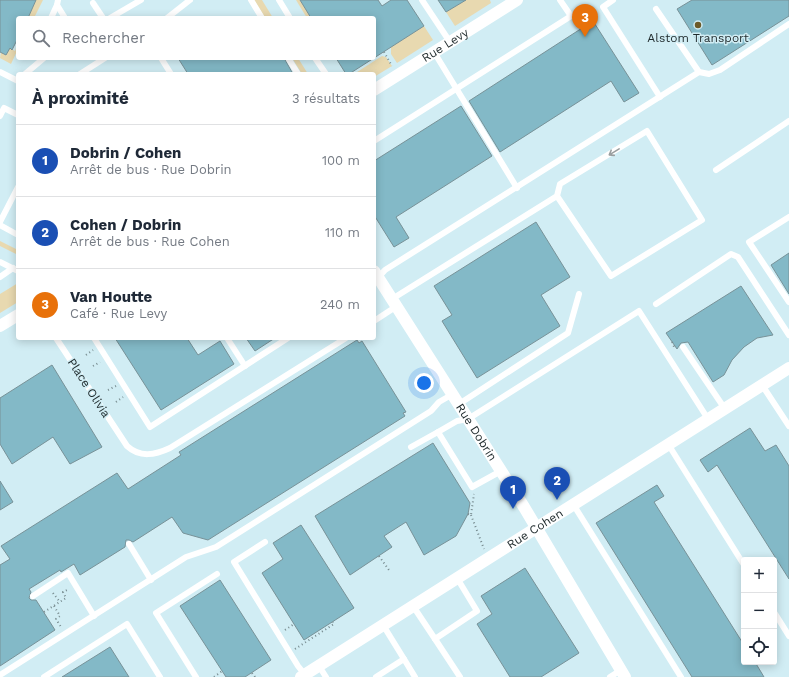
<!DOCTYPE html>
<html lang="fr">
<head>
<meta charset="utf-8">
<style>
  body { margin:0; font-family:"Work Sans",sans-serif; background:#f6f6f7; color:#1f2937 }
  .controls { position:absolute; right:12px; bottom:12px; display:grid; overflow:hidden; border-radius:4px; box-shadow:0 2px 10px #0003 }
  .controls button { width:36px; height:36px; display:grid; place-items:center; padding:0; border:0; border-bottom:1px solid #e0e1e3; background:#fff; color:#1f2937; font:20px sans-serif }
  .you { position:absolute; left:424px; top:383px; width:14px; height:14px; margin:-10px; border:3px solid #fff; border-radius:50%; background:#1a73e8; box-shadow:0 0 0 6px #1a73e833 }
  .badge { display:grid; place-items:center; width:26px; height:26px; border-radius:50%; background:#0f766e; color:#fff; font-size:13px; font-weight:700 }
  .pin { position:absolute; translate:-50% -33px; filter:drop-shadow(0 1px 2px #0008) }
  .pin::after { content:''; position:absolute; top:21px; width:14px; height:12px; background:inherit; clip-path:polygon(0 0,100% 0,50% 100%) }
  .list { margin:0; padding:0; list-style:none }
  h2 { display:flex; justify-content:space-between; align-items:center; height:52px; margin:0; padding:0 16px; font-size:17px }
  h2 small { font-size:13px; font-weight:400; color:#747a83 }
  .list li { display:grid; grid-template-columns:26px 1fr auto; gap:12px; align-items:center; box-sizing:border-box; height:72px; padding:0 16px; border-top:1px solid #e0e1e3 }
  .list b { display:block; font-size:15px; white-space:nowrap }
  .list p { margin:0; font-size:13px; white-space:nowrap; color:#747a83 }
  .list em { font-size:13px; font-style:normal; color:#747a83 }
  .icon { flex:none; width:22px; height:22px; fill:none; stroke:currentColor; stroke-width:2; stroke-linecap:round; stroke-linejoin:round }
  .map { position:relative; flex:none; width:789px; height:677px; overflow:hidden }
  .search { position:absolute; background:#fff; box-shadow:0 2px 10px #0003; left:16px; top:16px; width:360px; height:44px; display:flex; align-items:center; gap:10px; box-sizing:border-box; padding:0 14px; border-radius:4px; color:#747a83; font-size:15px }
  .panel { position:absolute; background:#fff; box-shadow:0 2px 10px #0003; left:16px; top:72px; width:360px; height:268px; border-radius:4px }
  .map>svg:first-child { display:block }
</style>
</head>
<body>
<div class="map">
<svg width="789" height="677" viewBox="0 0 789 677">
  <rect width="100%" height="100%" fill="#d1edf4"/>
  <g fill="#e8d9b0">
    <path d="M36,0H43L34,18H28Z"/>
    <path d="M254,0H262L273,18H265Z"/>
    <path d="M296,0H300L311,18H307Z"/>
    <path d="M466,0H490L491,3L455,26L446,12Z"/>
    <path d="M424,26L433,40L397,63L391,54V47Z"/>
    <path d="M10,48L15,51L16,48L18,49L11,64L0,58L1,52L6,55Z"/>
    <path d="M382,56L386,57L392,66L374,77V74H354Z"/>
    <path d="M292,58H298L308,74H302Z"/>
    <path d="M0,241L18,250V255L0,246Z"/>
    <path d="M18,283V302L0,313V294Z"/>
  </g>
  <g fill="#83b9c7" stroke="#789298">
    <path d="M0,0H36L28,18H18V38L12,50L10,48L6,55L0,52Z"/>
    <path d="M300,0H378L382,6L391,0H407L424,26L349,74H346L336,58H374V18H311Z"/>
    <path d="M438,0H466L446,12Z"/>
    <path d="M692,0H789V16L712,65L677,9Z"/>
    <path d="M593,21L639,93L624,102L611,81L500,152L469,101Z"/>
    <path d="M178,58H284L293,74H188Z"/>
    <path d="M461,106L492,156L396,217L409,238L394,247L374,215V161Z"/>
    <path d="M536,222L570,277L541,295L560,326L477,378L442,321L452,315L434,286Z"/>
    <path d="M789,253V294L771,265Z"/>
    <path d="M741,286L773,335L757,338L744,347L732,360L724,375L713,382L688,342L681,343L677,349L666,333Z"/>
    <path d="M115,338H187L198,355L220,341L234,364L161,410Z"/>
    <path d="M246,338H275L255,351Z"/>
    <path d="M357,340L359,343L362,341L406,412L403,413L405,416L208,540L183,533L172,517L133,542L129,540H126L125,547L80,575L74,564L61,572L60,570L29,589L31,592L29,598L31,600H36L55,630L0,666V565L10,559L1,546L117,473L128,489L181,455L179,452Z"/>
    <path d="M52,365L102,447L70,464L53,437L12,464L0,444V398Z"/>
    <path d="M750,428L765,451L776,445L789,466V579L717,465L708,472L700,460Z"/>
    <path d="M433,443L470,503L468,514L456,536L424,555L406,522L384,536L392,547L350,575L315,516Z"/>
    <path d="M0,481L13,502L0,510Z"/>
    <path d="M657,485L664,496L654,502L744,645V662H755L764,677H692L596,523Z"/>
    <path d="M301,525L354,608L304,640L262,573L283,559L273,543Z"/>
    <path d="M525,568L579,653L541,677H510L477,624L492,614L481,596Z"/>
    <path d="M220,580L271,660L245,677H226L180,606Z"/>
    <path d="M110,647L129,677H62Z"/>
  </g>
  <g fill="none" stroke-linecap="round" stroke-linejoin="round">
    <g stroke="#778b8f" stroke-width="2" stroke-dasharray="1 3" stroke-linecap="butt">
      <path d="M384,52L392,66"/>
      <path d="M672,342L675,349"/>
      <path d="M86,355L93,350"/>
      <path d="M93,366L100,362"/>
      <path d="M108,390L116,386"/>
      <path d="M116,402L123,397"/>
      <path d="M468,514L471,515L474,494"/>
      <path d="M471,515L484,549"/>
      <path d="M379,556L389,570"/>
      <path d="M53,593L60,602"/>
      <path d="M54,606L60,616L56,619L61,627"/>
      <path d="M44,612L66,598L63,592L69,589"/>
      <path d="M285,630L294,624"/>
      <path d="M295,649L334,624L333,622"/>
      <path d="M252,673L255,677"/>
      <path d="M214,677L222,671"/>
    </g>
    <g stroke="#fff" stroke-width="6">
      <path d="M58,0L57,5L65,18"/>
      <path d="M251,0L262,18"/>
      <path d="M279,0L290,18"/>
      <path d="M422,0L450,42"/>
      <path d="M613,0L603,7L660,97"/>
      <path d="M93,3L103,18"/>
      <path d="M51,18L57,5"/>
      <path d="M110,18L141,0"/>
      <path d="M167,18L190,0"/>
      <path d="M434,52L517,188"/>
      <path d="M161,58L171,74"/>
      <path d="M288,58L298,74"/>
      <path d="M315,58L326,74"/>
      <path d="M0,72L18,81"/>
      <path d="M699,72L709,74L720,70L789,24"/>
      <path d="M25,74L44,58"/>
      <path d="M80,74L105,58"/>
      <path d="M0,116L4,108L18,115"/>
      <path d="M374,141L571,16L560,0"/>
      <path d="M716,170L789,121"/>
      <path d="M789,217L749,242L789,302"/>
      <path d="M0,222L18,187"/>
      <path d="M0,225L18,235"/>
      <path d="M0,262L18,271"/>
      <path d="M0,277L13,268"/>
      <path d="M377,279L385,270L699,72L656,9"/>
      <path d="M392,299L557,196L560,184L647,131L702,220L611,276L557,196"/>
      <path d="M656,304L731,254L738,257L789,335"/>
      <path d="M374,321L397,306"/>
      <path d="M56,338L127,446C140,458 155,455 170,448L346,338"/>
      <path d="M94,338L150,427L288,338"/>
      <path d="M227,338L245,366"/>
      <path d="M683,347L725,409"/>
      <path d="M762,385L789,426"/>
      <path d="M459,404L568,333L579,294"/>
      <path d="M668,444L744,565"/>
      <path d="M411,447L438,432"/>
      <path d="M501,471L472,487L438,432L457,421L468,419L639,311L708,419"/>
      <path d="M573,504L681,677"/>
      <path d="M265,542L234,562L298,666L306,676"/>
      <path d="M129,544L151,580"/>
      <path d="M33,596L68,573L94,616"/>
      <path d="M413,606L435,639L477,611L457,578"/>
      <path d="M774,612L789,636"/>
      <path d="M435,639L460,677"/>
      <path d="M404,659L415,677"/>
      <path d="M319,666L326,677"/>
      <path d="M0,675L186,557L216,547L431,411L439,402L453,394"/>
      <path d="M44,677L127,624L160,677"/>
      <path d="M196,677L156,613L217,574"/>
      <path d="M376,677L404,659L383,625"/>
      <path d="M610,677L621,670"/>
    </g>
    <g stroke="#fff" stroke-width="12">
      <path id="s1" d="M374,90L517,0"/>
      <path id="s2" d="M374,271L524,507L625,677"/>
      <path d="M0,326L18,315"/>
      <path id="s3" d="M301,677L789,368"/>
    </g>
  </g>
  <defs><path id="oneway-shaft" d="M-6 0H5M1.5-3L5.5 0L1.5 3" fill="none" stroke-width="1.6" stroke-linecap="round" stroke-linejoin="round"/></defs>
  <use stroke="#9a9fa0" href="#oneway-shaft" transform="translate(614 152) rotate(149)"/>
  <circle fill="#6c5a28" stroke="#d1edf4" stroke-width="1.5" cx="698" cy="25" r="4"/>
  <g text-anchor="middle" stroke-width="3" stroke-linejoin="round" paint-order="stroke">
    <g font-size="12" fill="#1e292b" stroke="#d1edf4">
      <text x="698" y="42">Alstom Transport</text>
    </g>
    <g font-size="12" fill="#1e292b" stroke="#d1edf4">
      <text dy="4" stroke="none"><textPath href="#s1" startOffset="84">Rue Levy</textPath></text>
      <text transform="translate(89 388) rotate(57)" y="4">Place Olivia</text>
      <text dy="4" stroke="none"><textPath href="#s2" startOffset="191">Rue Dobrin</textPath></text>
      <text dy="4" stroke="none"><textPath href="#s3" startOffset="277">Rue Cohen</textPath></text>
    </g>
  </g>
</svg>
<div class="controls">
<button>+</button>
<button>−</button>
<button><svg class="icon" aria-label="locate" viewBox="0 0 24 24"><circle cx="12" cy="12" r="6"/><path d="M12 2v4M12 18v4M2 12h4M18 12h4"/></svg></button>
</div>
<div class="you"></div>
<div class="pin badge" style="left:513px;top:509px;background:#1a4fb4">1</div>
<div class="pin badge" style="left:557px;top:500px;background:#1a4fb4">2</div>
<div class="pin badge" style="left:585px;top:37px;background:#e8710a">3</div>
<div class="search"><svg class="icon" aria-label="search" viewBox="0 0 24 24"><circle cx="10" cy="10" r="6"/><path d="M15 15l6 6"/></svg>Rechercher</div>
<section class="panel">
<h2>À proximité<small>3 résultats</small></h2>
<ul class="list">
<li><span class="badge" style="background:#1a4fb4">1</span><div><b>Dobrin / Cohen</b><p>Arrêt de bus · Rue Dobrin</p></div><em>100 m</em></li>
<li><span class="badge" style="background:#1a4fb4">2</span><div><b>Cohen / Dobrin</b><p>Arrêt de bus · Rue Cohen</p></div><em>110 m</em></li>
<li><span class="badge" style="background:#e8710a">3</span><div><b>Van Houtte</b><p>Café · Rue Levy</p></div><em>240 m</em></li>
</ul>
</section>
</div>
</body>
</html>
